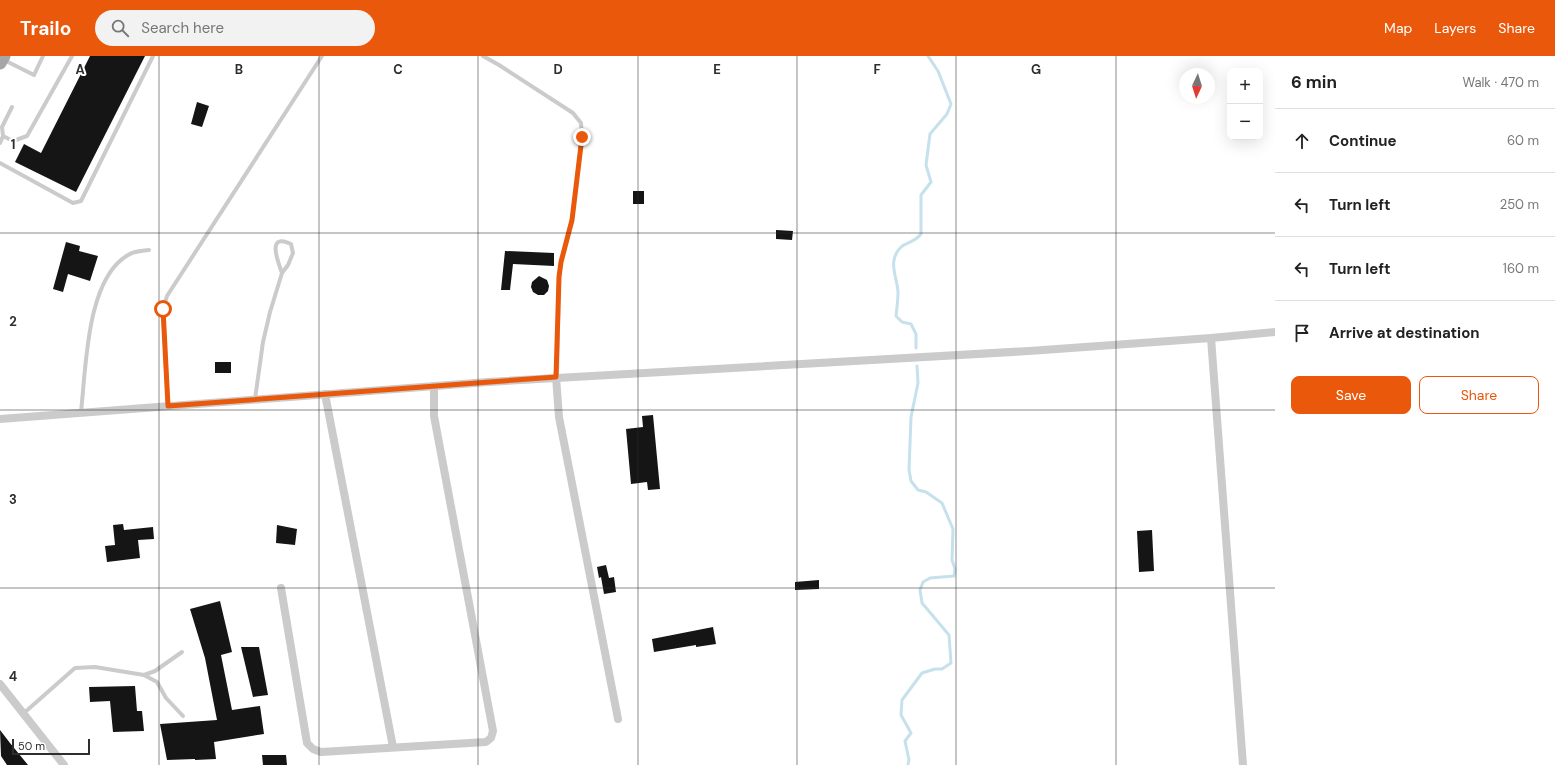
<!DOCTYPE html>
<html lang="en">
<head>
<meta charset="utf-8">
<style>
  body { margin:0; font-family:"DM Sans",sans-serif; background:#f2f2f2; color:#222 }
  .controls { position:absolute; right:12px; top:12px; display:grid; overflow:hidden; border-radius:8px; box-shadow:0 4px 16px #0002 }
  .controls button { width:36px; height:36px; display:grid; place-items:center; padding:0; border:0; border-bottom:1px solid #e0e0e0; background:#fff; color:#222; font:20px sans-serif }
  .compass { position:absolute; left:1179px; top:12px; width:36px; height:36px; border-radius:50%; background:#fff; box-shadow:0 4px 16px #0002; rotate:184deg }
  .scale { position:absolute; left:12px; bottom:10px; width:78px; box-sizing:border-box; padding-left:4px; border:2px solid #2e2e2e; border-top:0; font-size:11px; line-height:14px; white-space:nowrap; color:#2e2e2e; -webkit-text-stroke:3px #fff; paint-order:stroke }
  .stop { position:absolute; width:12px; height:12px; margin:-9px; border:3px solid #ea580c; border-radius:50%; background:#fff }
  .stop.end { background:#ea580c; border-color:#fff; box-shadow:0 1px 4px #0008 }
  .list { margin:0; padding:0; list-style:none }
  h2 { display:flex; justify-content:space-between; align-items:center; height:52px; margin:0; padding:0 16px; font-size:17px }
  h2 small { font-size:13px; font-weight:400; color:#767676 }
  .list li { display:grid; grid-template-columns:26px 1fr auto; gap:12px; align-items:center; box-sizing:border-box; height:64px; padding:0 16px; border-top:1px solid #e0e0e0 }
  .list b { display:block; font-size:15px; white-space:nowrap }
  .list em { font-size:13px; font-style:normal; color:#767676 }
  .actions { display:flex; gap:8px; padding:12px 16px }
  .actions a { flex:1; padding:9px 0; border:1px solid #ea580c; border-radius:8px; text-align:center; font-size:14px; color:#ea580c }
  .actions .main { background:#ea580c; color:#fff }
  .icon { flex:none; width:22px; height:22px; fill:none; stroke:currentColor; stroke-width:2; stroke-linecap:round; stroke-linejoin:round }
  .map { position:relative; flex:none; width:1275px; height:709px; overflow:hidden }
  header { display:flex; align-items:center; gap:24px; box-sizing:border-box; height:56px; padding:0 20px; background:#ea580c; color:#fff }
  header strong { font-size:19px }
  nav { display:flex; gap:22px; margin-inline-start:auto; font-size:14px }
  .search { width:280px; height:36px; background:#f2f2f2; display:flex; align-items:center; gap:10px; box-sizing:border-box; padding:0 14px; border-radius:22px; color:#767676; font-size:15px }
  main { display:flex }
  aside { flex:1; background:#fff }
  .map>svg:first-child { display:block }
</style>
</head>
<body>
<header>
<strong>Trailo</strong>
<div class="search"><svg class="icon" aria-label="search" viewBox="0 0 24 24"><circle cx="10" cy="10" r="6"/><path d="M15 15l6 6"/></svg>Search here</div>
<nav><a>Map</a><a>Layers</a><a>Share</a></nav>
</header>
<main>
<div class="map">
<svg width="1275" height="709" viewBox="0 0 1275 709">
  <rect width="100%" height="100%" fill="#fff"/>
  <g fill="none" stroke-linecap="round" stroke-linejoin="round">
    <g stroke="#c6e1ec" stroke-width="3">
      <path d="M916,292V278L911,268L902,266L896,260C897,252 898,244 898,236C897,220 887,205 901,191C906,186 914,187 921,178V139L931,126L926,109L930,78L947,58L951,48L938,15L928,0"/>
      <path d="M908,709L909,704L905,685L911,677L901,659L902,644L922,617L935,613H942L951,607L949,579L922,547L920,534L923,526L930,522L954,520L955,513L952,504L953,473L942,447L926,436L918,434L911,425L909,414L911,361L918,327L917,310"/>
    </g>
  </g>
  <g fill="#151515">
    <path d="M90,0H145L76,136L15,106L24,88L41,97Z"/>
    <path d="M197,46L209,50L202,71L191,68Z"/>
    <rect x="633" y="135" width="11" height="13"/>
    <path d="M776,174L793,175L792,184L776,183Z"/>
    <path d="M66,186L80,190L79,195L98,200L90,225L68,218L63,236L53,233Z"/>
    <path d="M505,195L554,197V210L513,208L510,234H501Z"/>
    <path d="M539,220L547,224L549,230L548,235L544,239H538L533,236L531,231L532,226Z"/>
    <rect x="215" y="306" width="16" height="11"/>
    <path d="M653,359L660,433L648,434L647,426L631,428L626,373L643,371L642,360Z"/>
    <path d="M123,468L124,474L153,471L154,483L138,484L140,502L107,506L105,490L115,489L113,469Z"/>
    <path d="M277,469L297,473L295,489L276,487Z"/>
    <path d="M1152,474L1154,515L1139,516L1137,475Z"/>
    <path d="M606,509L609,522L614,521L616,536L604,538L601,521L599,522L597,511Z"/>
    <path d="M819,524V533L795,534V526Z"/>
    <path d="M220,545L232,596L221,599L232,654L260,650L264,678L214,686L216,703L195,704V703L167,704L160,668L217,664L205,602L190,553Z"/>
    <path d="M713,571L716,588L696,591V589L654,596L652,583Z"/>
    <path d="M241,591H259L268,639L253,641Z"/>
    <path d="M135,630L137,655H142L144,675L113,676L110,645L90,646L89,631Z"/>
    <path d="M0,674L10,687L28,709H7L1,700Z"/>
    <path d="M262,699H286L287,709H263Z"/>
  </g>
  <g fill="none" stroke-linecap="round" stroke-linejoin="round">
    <g stroke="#cbcbcb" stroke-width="4">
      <path d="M483,0L499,9L573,57L581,67L582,81L572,164L561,206L559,221L557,321"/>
      <path d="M4,4L34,19L43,0"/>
      <path d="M3,80L2,71L12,51"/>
      <path d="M0,87L3,80L13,85L27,80L72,0"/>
      <path d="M0,107L73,147L81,145L153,0"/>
      <path d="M255,343L263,286L270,256L282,217L288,209L293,197L291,188C266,176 278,206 282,217"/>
      <path d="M168,350L163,253L167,240L322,0"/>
      <path d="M81,356C86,313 86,223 128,199C134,195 142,195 149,194"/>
      <path d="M144,619L157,626L166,642L183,660"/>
      <path d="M24,657L75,612L95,611L144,619L155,615L182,596"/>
    </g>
    <g stroke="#cbcbcb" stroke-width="8">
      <path d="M1211,282L1243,709"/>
      <path d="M556,321L559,361L618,663"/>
      <path d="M325,338L393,691"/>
      <path d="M0,363L488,326L1029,295L1211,282L1275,276"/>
      <path d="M281,532L307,687L313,693L321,696L486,686L491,682L493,675L434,360V330"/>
      <path d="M0,628L64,709"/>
    </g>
    <path stroke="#a6a6a6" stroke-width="13" d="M0,7L4,0"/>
  </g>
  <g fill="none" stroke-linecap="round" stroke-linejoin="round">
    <path stroke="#ea580c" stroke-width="5" d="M163,253L168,350L556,321L559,221L561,206L572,164L582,81"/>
  </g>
  <path fill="none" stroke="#2e2e2e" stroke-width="1" stroke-opacity="0.55" d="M159,0V709M319,0V709M478,0V709M638,0V709M797,0V709M956,0V709M1116,0V709M0,177H1275M0,354H1275M0,532H1275"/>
  <g font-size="13" text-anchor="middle" font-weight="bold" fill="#2e2e2e" stroke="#fff" stroke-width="4" stroke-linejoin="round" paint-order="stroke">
    <text x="80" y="18">A</text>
    <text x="239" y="18">B</text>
    <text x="398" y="18">C</text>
    <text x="558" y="18">D</text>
    <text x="717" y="18">E</text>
    <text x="877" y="18">F</text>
    <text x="1036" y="18">G</text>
    <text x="13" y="93">1</text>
    <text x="13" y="270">2</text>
    <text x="13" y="448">3</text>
    <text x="13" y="625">4</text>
  </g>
</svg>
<div class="controls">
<button>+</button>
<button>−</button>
</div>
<svg class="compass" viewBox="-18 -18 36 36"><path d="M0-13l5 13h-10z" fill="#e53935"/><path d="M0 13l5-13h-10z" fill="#767676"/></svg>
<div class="scale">50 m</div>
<div class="stop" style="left:163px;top:253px"></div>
<div class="stop end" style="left:582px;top:81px"></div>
</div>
<aside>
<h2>6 min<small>Walk · 470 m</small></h2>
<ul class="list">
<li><svg class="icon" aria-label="ahead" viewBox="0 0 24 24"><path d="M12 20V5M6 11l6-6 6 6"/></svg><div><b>Continue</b></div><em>60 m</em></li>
<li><svg class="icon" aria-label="left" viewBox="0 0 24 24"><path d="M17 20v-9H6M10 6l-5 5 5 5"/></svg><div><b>Turn left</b></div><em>250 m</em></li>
<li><svg class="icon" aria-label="left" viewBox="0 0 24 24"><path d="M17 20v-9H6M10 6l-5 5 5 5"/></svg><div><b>Turn left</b></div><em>160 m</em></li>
<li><svg class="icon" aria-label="arrive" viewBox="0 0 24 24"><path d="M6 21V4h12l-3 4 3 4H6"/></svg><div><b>Arrive at destination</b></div></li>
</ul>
<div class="actions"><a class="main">Save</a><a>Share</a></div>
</aside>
</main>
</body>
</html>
